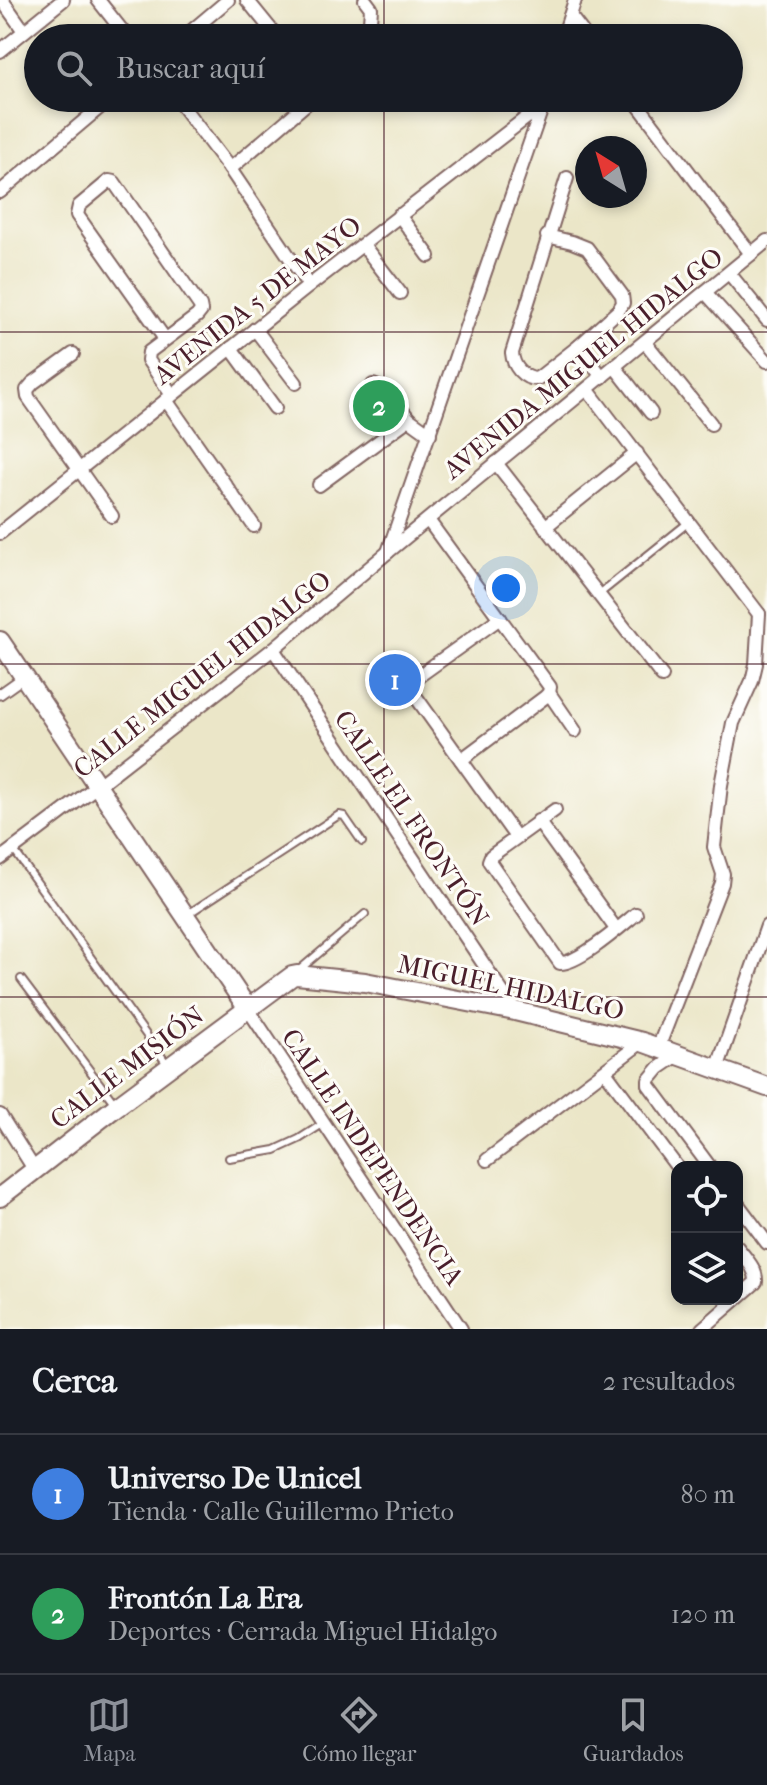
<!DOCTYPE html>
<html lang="es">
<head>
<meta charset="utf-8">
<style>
  body { margin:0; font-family:"IM FELL French Canon",serif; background:#20242c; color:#f1f3f6 }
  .controls { position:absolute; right:24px; bottom:24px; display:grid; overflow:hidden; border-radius:16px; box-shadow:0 4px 12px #0003 }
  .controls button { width:72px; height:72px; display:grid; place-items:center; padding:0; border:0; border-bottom:2px solid #363941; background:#171b24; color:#f1f3f6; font:40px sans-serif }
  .compass { position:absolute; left:575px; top:136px; width:72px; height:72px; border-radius:50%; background:#171b24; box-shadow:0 4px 12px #0003; rotate:323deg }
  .you { position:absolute; left:506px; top:588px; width:28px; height:28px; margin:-20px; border:6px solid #fff; border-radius:50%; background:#1a73e8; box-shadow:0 0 0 12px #1a73e833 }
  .badge { display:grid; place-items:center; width:52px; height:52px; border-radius:50%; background:#8c9099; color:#fff; font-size:26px; font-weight:700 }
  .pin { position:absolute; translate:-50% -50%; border:4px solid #fff; box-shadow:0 2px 8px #0006 }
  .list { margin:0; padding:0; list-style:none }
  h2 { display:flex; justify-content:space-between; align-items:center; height:104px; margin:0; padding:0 32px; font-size:34px }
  h2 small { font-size:26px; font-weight:400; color:#9ea1a6 }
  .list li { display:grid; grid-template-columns:52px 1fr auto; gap:24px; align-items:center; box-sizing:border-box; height:120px; padding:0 32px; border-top:2px solid #363941 }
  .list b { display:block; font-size:30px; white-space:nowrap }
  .list p { margin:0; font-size:26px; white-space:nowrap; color:#9ea1a6 }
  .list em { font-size:26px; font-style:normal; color:#9ea1a6 }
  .icon { flex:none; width:44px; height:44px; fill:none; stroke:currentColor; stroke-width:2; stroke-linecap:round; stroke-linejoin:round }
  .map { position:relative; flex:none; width:767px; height:1329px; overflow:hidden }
  .search { position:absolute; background:#171b24; box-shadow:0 4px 12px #0003; left:24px; right:24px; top:24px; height:88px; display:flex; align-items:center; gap:20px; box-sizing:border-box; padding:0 28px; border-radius:44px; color:#9ea1a6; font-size:30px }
  .sheet { height:344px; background:#171b24 }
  nav { display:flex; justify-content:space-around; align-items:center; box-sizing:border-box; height:112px; border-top:2px solid #363941; background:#171b24; font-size:22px; color:#9ea1a6 }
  nav a { display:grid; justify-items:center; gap:4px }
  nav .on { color:#8c9099 }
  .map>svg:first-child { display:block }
</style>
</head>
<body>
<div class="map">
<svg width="767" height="1329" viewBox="0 0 767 1329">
  <rect width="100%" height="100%" fill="#fdfcf7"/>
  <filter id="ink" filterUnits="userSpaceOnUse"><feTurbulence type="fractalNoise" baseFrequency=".0125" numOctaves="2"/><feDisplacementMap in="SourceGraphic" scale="16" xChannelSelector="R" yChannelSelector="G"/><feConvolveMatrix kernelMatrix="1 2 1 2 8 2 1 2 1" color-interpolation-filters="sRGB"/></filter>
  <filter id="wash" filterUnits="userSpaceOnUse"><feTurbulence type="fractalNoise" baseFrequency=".006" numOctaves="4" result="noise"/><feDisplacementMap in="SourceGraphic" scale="32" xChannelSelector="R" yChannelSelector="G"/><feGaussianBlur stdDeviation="1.8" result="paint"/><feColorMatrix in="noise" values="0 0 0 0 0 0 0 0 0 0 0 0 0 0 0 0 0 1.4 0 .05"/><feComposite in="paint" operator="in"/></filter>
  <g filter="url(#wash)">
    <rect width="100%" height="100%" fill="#ebe6c8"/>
  </g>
  <g filter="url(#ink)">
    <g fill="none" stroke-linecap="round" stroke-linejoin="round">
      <defs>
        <g id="service">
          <path d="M598,595L689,522"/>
          <path d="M13,849L167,1064"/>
          <path d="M188,914L339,815L344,816L362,842"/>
          <path d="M298,971L365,914"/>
          <path d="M21,979L115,1104"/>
          <path d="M229,1158L275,1150L299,1139L324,1123"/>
        </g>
        <path id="pedestrian" d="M0,694L24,677"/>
        <g id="minor">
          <path d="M2,0L24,31"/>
          <path d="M98,0L128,38"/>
          <path d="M247,0L278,38"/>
          <path d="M570,16L587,38"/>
          <path d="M183,38L228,0"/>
          <path d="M360,38L370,22L371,8L365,0"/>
          <path d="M383,38L385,36"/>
          <path d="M563,38L575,0"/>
          <path d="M0,51L63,0"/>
          <path d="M176,98L230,169L309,286"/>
          <path d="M633,98L751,254"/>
          <path d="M230,169L313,98"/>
          <path d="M0,192L111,98"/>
          <path d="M399,215L429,256"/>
          <path d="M547,236L572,242L587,248L622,295L623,303L618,311L579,346L537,379C523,379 513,366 512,353L567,178"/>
          <path d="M363,245L400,293"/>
          <path d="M729,273L767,320"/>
          <path d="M705,292L767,361"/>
          <path d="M255,329L296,383"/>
          <path d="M165,339L77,215L79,206L109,181L114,182L200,306L201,311L197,316L149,352L148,360L172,395"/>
          <path d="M645,342L711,424"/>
          <path d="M579,346L602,377"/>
          <path d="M231,348L275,408"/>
          <path d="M73,354L33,383L27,390L28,397L112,516"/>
          <path d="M615,367L651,413"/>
          <path d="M373,385L386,390L409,419L430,434"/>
          <path d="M587,389L759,614"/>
          <path d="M166,400L254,526"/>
          <path d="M496,463L662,676"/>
          <path d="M319,485L409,419"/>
          <path d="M428,520L550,687L549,693L545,697L461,760"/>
          <path d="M545,527L637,453"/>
          <path d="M0,533L309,286L544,104"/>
          <path d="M388,552L543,105"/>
          <path d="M500,618L416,678L412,683L411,690L516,837"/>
          <path d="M273,649L515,1011"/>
          <path d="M549,693L575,731"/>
          <path d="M555,810L491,856L489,861L560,963C578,964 620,927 636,914"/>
          <path d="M538,821L616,929"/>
          <path d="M0,859L97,786L273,649L388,552L767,241"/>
          <path d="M248,1009L461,1329"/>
          <path d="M658,1048L722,883L723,874L714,847L721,785L733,723L752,681L756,664L759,614"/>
          <path d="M678,1055L659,1068L649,1080V1085L710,1167"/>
          <path d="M717,1069L767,926"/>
          <path d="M605,1071L677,1167"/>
          <path d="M0,1115L34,1169"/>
          <path d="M487,1160L642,1042"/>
          <path d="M737,1203L767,1243"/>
          <path d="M702,1329L756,1282C757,1269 745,1258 737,1247"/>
        </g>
        <g id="secondary">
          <path d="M0,641L248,1009"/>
          <path d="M0,1197L117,1106L292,976L297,975L365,982L515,1011L642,1042L767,1087"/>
        </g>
      </defs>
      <use href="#service" stroke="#826562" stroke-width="10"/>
      <use href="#pedestrian" stroke="#826562" stroke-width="13"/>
      <use href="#minor" stroke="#826562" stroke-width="16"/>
      <use href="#secondary" stroke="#826562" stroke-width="22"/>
      <use href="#service" stroke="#fff" stroke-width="6"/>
      <use href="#pedestrian" stroke="#fff" stroke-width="9"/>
      <use href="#minor" stroke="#fff" stroke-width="12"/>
      <use href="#secondary" stroke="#fff" stroke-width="18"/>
    </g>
  </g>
  <path fill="none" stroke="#4a1f2b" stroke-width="2" stroke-opacity="0.55" d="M384,0V38M384,98V1329M0,332H767M0,664H767M0,997H767"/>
  <g text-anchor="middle" stroke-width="6" stroke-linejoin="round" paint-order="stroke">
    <g font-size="26" fill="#4a1f2b" stroke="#fdfcf7">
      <text transform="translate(257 300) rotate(-38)" y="9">AVENIDA 5 DE MAYO</text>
      <text transform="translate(583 363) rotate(-39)" y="9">AVENIDA MIGUEL HIDALGO</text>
      <text transform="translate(202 674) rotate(-38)" y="9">CALLE MIGUEL HIDALGO</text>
      <text transform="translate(412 818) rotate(56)" y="9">CALLE EL FRONTÓN</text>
      <text transform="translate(511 987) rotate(12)" y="9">MIGUEL HIDALGO</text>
      <text transform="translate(127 1067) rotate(-37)" y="9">CALLE MISIÓN</text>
      <text transform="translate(373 1157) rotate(56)" y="9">CALLE INDEPENDENCIA</text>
    </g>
  </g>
</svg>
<div class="controls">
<button><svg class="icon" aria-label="locate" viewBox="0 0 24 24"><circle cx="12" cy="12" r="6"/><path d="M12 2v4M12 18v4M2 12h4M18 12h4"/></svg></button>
<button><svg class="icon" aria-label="layers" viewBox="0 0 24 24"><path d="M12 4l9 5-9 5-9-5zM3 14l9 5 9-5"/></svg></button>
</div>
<svg class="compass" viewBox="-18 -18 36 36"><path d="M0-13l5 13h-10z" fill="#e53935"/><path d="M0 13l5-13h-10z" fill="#9ea1a6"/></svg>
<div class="you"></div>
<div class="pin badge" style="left:395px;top:680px;background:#3f7fe0">1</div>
<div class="pin badge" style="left:379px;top:406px;background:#2e9e5b">2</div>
<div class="search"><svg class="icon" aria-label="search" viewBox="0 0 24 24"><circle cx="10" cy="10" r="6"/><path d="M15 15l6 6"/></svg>Buscar aquí</div>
</div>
<section class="sheet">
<h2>Cerca<small>2 resultados</small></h2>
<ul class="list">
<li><span class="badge" style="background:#3f7fe0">1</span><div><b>Universo De Unicel</b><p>Tienda · Calle Guillermo Prieto</p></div><em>80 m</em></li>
<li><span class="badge" style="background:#2e9e5b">2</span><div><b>Frontón La Era</b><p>Deportes · Cerrada Miguel Hidalgo</p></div><em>120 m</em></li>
</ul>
</section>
<nav>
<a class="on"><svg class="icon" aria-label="map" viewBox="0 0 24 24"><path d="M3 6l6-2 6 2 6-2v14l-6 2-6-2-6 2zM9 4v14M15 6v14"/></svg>Mapa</a>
<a><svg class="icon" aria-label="directions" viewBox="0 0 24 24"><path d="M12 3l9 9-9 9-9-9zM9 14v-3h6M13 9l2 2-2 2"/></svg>Cómo llegar</a>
<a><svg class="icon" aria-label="saved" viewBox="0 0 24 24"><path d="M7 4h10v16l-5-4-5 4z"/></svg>Guardados</a>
</nav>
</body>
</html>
